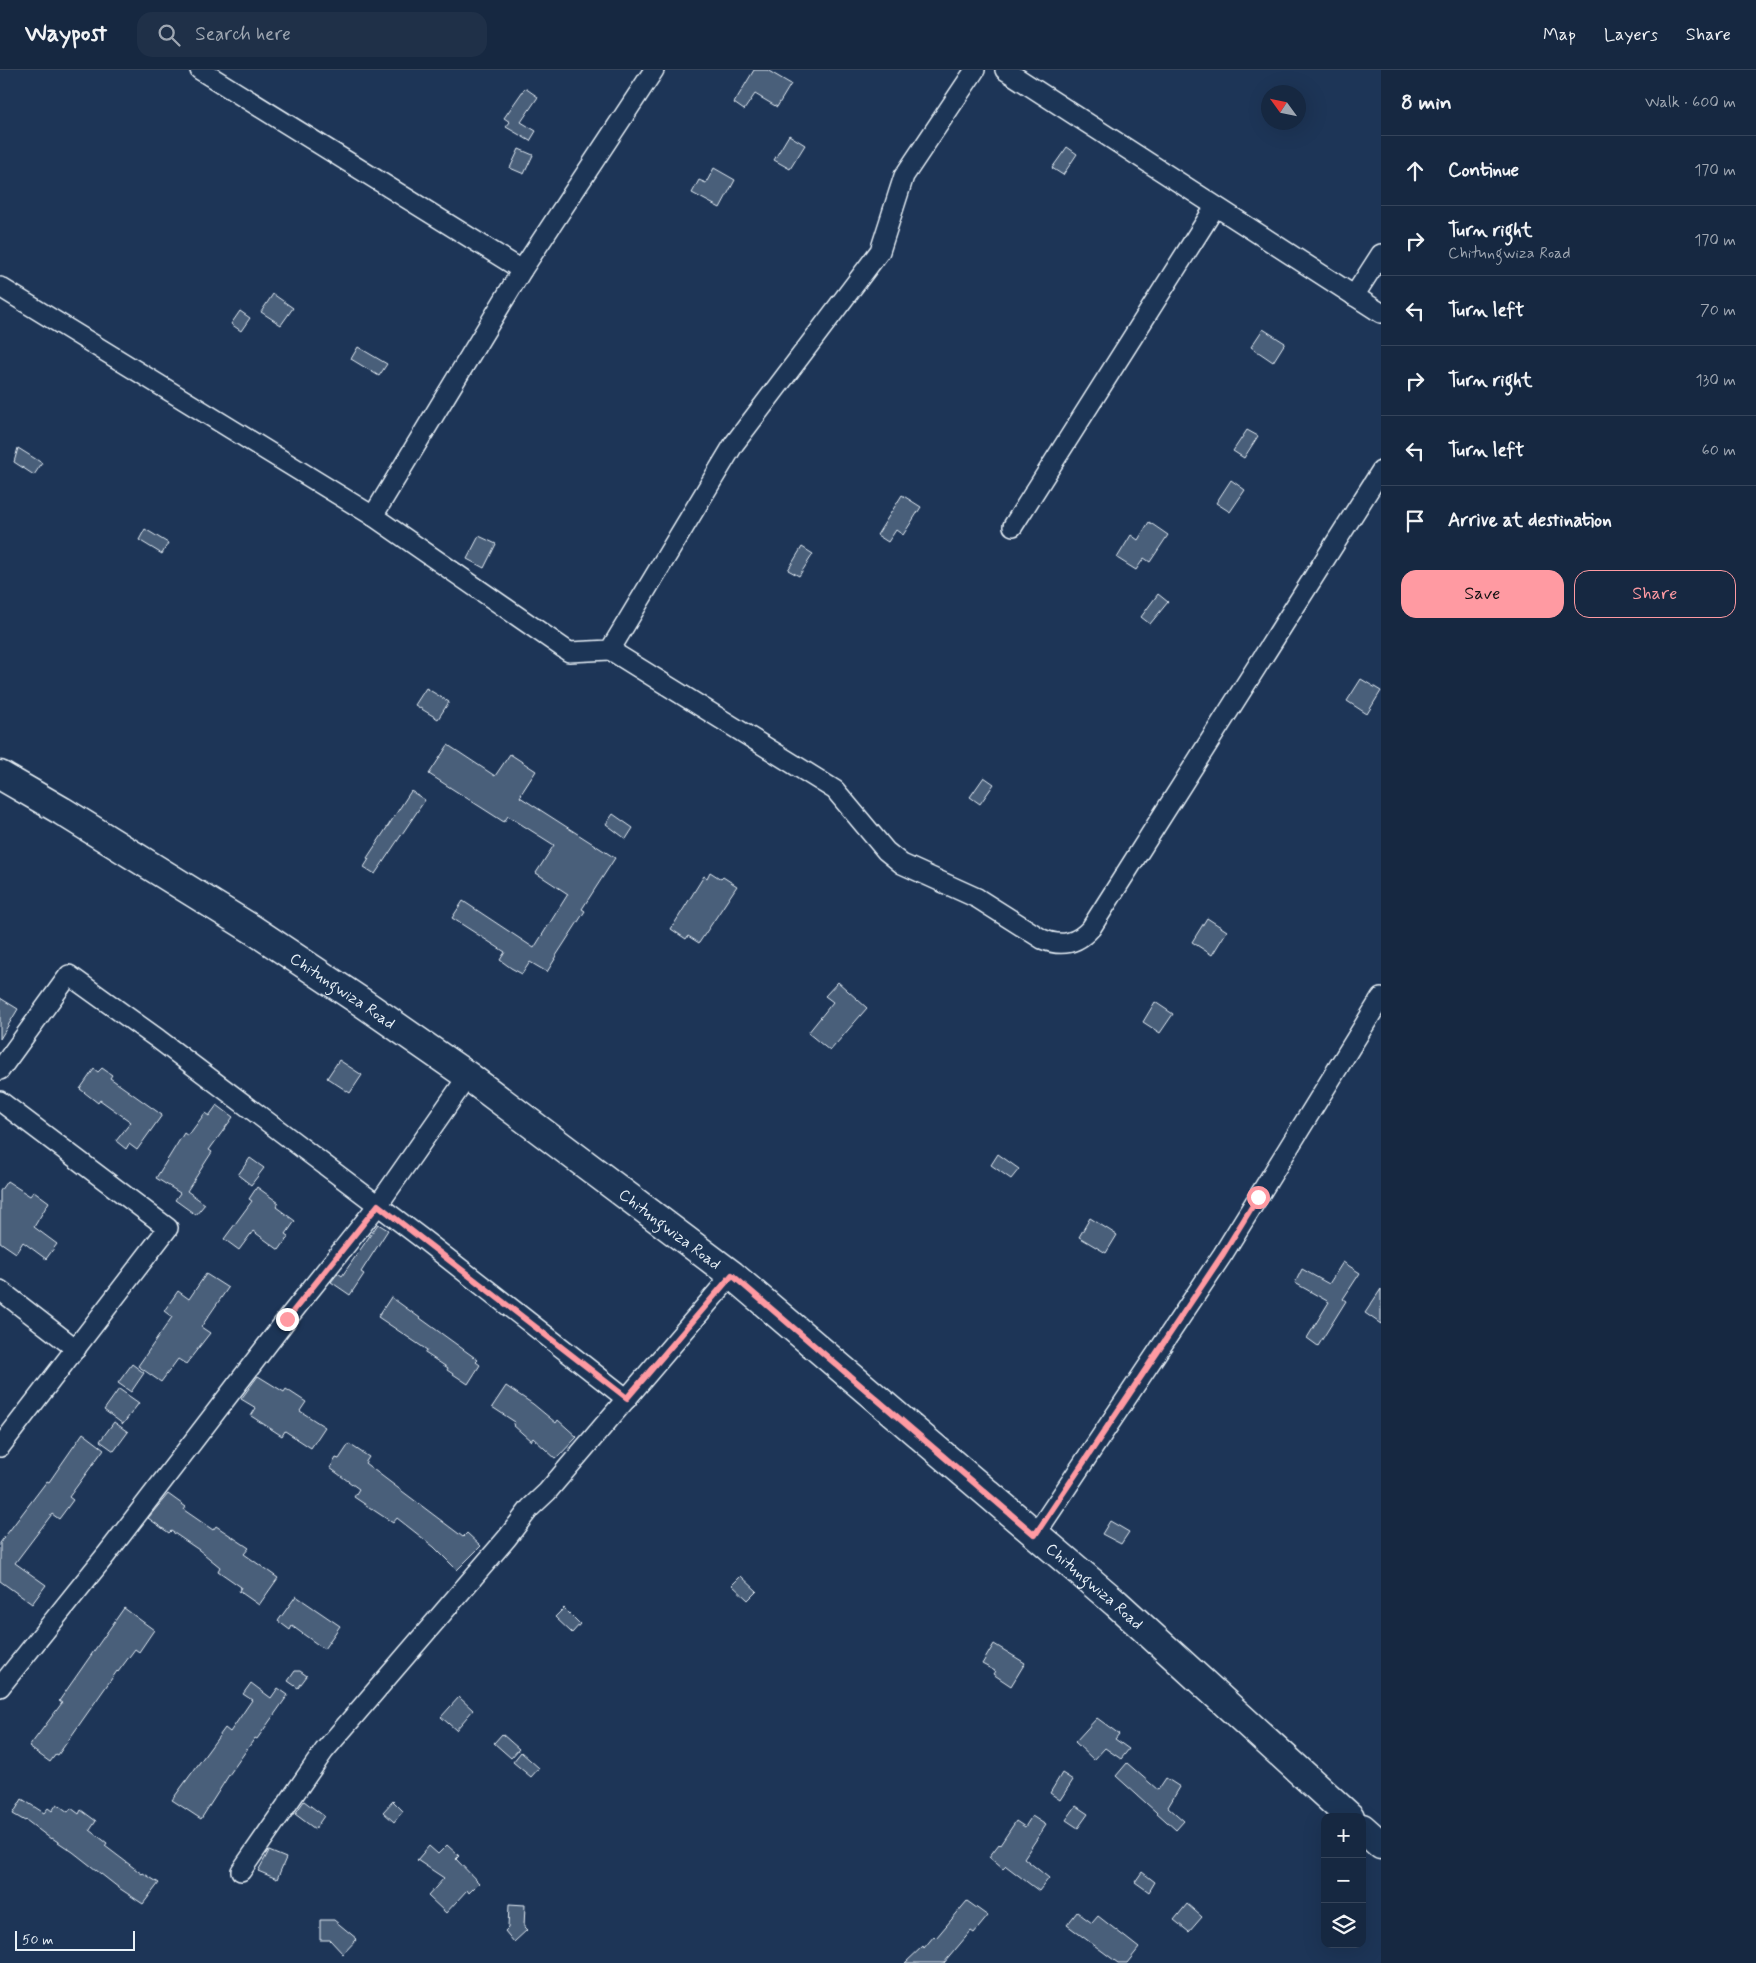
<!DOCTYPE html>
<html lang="en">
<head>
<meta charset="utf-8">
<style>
  body { margin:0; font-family:Mynerve,sans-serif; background:#1f3048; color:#f1f3f6 }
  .controls { position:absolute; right:15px; bottom:15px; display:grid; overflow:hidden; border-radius:10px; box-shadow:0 5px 20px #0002 }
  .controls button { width:45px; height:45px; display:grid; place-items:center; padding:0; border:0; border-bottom:1px solid #35445a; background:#162841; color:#f1f3f6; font:25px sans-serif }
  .compass { position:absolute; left:1261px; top:15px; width:45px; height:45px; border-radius:50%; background:#162841; box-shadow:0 5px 20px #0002; rotate:303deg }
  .scale { position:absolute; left:15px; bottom:12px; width:120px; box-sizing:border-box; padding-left:5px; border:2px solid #e8f1f8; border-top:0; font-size:14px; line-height:18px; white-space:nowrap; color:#e8f1f8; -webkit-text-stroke:4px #1d3557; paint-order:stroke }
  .stop { position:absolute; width:15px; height:15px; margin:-11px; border:4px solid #ff9aa2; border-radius:50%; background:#fff }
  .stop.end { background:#ff9aa2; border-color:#fff; box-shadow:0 1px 5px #0008 }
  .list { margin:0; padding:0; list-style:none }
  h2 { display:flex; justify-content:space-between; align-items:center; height:65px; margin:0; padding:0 20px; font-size:21px }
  h2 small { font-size:16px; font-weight:400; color:#9ea6b1 }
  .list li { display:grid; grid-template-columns:32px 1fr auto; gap:15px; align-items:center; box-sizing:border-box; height:70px; padding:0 20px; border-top:1px solid #35445a }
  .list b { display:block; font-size:19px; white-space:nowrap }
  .list p { margin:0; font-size:16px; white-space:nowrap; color:#9ea6b1 }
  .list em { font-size:16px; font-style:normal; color:#9ea6b1 }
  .actions { display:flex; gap:10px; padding:15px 20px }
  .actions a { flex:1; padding:11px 0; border:1px solid #ff9aa2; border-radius:15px; text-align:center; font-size:18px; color:#ff9aa2 }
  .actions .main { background:#ff9aa2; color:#111 }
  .icon { flex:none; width:28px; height:28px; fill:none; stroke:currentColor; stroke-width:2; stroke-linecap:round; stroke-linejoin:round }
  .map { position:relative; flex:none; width:1381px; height:1893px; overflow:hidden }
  header { display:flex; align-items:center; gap:30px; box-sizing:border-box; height:70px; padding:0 25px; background:#162841; border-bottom:1px solid #35445a }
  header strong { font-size:24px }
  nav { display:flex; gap:28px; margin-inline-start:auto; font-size:18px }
  .search { width:350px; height:45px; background:#1f3048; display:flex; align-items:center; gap:12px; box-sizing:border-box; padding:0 18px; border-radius:15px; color:#9ea6b1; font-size:19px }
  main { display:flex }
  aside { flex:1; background:#162841 }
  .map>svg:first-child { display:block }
</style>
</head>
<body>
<header>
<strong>Waypost</strong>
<div class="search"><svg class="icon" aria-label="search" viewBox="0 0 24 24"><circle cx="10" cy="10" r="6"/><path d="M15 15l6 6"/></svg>Search here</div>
<nav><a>Map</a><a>Layers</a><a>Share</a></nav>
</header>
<main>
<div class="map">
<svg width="1381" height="1893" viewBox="0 0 1381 1893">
  <rect width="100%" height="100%" fill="#1d3557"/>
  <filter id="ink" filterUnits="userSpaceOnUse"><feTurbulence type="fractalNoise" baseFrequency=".02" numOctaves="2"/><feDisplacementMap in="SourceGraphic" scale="10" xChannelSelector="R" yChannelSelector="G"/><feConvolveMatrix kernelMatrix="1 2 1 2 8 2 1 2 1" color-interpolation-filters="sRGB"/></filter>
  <g filter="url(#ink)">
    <g fill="#495e7a" stroke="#e8f1f8">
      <path d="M754,0H767L791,14L777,37L755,24L744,40L734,33Z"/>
      <path d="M525,18L538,27L521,52L536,61L530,71L506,57L510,52L504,48Z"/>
      <path d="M789,65L805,75L790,99L774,90Z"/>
      <path d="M1067,77L1077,84L1063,105L1052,98Z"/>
      <path d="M519,79L533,85L524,104L510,98Z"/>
      <path d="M714,98L735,110L720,138L692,123L699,110L706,113Z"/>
      <path d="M273,224L293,238L281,255L261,242Z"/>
      <path d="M240,241L250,248L241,261L231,254Z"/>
      <path d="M1263,259L1285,273L1273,292L1251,277Z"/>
      <path d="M358,277L387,294L379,306L351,289Z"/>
      <path d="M1247,360L1258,366L1244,388L1233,381Z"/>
      <path d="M18,378L42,393L34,405L14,392Z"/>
      <path d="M1231,410L1245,420L1230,442L1216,433Z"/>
      <path d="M902,425L921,437L903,465L896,460L888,472L877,465Z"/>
      <path d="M1149,452L1168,465L1150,492L1144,488L1136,500L1117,488L1131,465L1138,470Z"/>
      <path d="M145,459L168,473L162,484L139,470Z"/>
      <path d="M479,466L496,474L484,498L467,489Z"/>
      <path d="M802,477L813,484L799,506L788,500Z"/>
      <path d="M1158,524L1168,532L1150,554L1141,547Z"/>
      <path d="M1361,609L1381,621L1367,644L1347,631Z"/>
      <path d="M426,618L449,632L438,649L415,635Z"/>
      <path d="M448,675L495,706L510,684L536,701L521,724H522L520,727L615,788L582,839L585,841L554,889H555L547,902L530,892L522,904L511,898L500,890L505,882L452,848L463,831L534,878L568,824L536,803L554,775L508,746L504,752L429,704Z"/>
      <path d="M984,707L994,714L980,734L970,727Z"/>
      <path d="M411,721L425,730L375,804L364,797L369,789L367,788Z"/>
      <path d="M613,744L633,758L626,769L606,754Z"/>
      <path d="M710,802L721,809L723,807L737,816L699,873L688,866L686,869L671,859L704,806L707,808Z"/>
      <path d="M1207,848L1227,861L1212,885L1192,872Z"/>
      <path d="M838,912L867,938L830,981L808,963L833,932L825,926Z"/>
      <path d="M0,928L18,939L0,969Z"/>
      <path d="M1155,932L1173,944L1160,963L1143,952Z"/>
      <path d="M339,990L362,1005L350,1023L327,1008Z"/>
      <path d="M102,998L112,1005L110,1008L162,1045L137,1080L129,1074L126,1079L116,1071L131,1052L100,1030L98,1033L80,1019L94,999L98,1002Z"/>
      <path d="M217,1035L233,1047L209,1080L212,1082L187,1121L205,1134L196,1145L175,1130L180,1123L156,1108L184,1063L188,1066L205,1043L209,1046Z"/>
      <path d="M998,1084L1019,1099L1011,1109L991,1095Z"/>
      <path d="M250,1088L264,1098L251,1115L238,1105Z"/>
      <path d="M7,1111L30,1126L34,1121L49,1132L34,1157L57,1174L46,1189L23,1172L16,1183L0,1172V1121Z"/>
      <path d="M257,1117L279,1133L276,1137L295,1151L286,1164L289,1166L279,1180L253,1161L239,1180L224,1169L252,1131L249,1129Z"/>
      <path d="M1090,1148L1117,1165L1106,1183L1079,1167Z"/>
      <path d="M378,1154L388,1160L361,1202L364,1204L350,1225L331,1212L338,1203L342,1206Z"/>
      <path d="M1343,1192L1360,1203L1343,1229L1346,1231L1318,1276L1307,1268L1329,1232L1295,1213L1302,1199L1329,1214Z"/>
      <path d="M206,1204L228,1218L201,1257L210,1263L186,1294L178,1289L161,1312L138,1296L172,1247L164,1241L178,1221L189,1229Z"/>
      <path d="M1381,1219V1254L1365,1243Z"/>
      <path d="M391,1227L478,1290L476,1292L480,1295L468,1314L447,1300L448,1298L425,1283L427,1280L378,1247Z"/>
      <path d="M132,1294L144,1303L131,1322L118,1313Z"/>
      <path d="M258,1306L284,1322L286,1319L306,1332L300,1341L325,1357L311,1378L285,1361L282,1366L251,1346L256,1338L241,1329Z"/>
      <path d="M506,1316L533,1334L556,1353L558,1350L577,1367L556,1389L533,1368L531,1371L513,1355L515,1352L492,1337Z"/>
      <path d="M119,1319L139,1333L123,1354L104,1340Z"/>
      <path d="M114,1352L128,1362L114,1381L100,1371Z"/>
      <path d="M83,1363L104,1379L69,1427L73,1430L59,1449L52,1444L15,1493L46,1515L32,1534L0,1511V1473L47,1411L49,1412Z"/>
      <path d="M349,1374L369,1387L365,1393L386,1409L463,1467L467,1463L481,1476L457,1500L434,1477L397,1448L393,1453L354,1427L359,1419L330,1398L336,1388L339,1389Z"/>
      <path d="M168,1424L186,1437L184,1440L213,1460L216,1456L249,1478L244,1484L278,1508L259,1535L239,1521L241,1517L218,1501L220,1497L199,1480L171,1461L169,1463L148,1448Z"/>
      <path d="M1110,1451L1129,1462L1121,1474L1102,1464Z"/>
      <path d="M741,1506L757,1521L748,1530L732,1515Z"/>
      <path d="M296,1526L340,1556L324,1579L292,1556L290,1560L278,1551Z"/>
      <path d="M124,1538L154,1560L139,1582L135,1579L118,1602L117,1601L58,1685L56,1684L50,1692L29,1677L62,1633L59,1631Z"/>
      <path d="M564,1538L580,1554L572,1563L555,1547Z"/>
      <path d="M994,1574L1025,1593L1011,1616L993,1604L995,1601L982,1594Z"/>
      <path d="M295,1601H300L307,1606L298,1618L288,1611Z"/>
      <path d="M251,1613L271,1628L278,1618L288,1625L257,1669L255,1668L229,1705L201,1749L172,1730L225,1658L230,1662L252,1630L243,1624Z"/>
      <path d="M459,1627L473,1640L456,1660L441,1647Z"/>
      <path d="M1097,1648L1119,1664L1115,1669L1129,1679L1121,1689L1105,1678L1094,1690L1075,1672Z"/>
      <path d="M502,1664L519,1679L511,1688L494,1673Z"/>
      <path d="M521,1682L539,1698L531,1707L513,1692Z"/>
      <path d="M1127,1693L1158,1720L1166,1708L1180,1717L1168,1737L1184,1751L1176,1760L1116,1706Z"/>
      <path d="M1062,1703L1073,1710L1060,1730L1050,1723Z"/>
      <path d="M22,1729L44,1743L48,1738L52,1741L57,1734L68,1742L71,1738L79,1744L81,1740L96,1751L90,1760L107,1773L105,1776L142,1804L143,1803L159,1813L143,1834L119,1818L73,1782L52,1768L51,1769L26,1750L25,1751L13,1744Z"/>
      <path d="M304,1731L324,1746L315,1759L295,1744Z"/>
      <path d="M393,1731L403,1741L394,1752L383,1742Z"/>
      <path d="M1076,1736L1088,1744L1078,1758L1066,1750Z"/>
      <path d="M1032,1746L1046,1755L1024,1788L1049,1808L1039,1821L1006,1796L1003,1799L989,1787L999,1774L1000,1775L1016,1751L1025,1757Z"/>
      <path d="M447,1775L459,1786L456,1789L479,1813L469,1823L467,1820L446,1843L428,1826L444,1808L417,1790L429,1776L438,1784Z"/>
      <path d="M269,1781L286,1788L277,1809L258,1801Z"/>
      <path d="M1142,1802L1155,1812L1149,1822L1135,1812Z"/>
      <path d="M967,1831L988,1846L974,1863L971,1861L944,1893H905L923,1876L924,1878L934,1866L936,1868Z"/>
      <path d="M509,1834L525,1835L524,1857L527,1860L514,1872L505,1861L508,1858Z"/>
      <path d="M1187,1834L1202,1847L1189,1862L1174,1850Z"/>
      <path d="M1077,1842L1092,1853L1098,1846L1139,1878L1127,1893H1118L1067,1855Z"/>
      <path d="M320,1850H334L357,1869L343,1884L330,1870H320Z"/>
    </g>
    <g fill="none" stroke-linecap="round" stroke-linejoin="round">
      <defs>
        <g id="street">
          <path d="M200,0L522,200"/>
          <path d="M1005,0L1381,243"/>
          <path d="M0,217L373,446L569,582L610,580L734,374L880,181L904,106L975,0"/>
          <path d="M1354,226L1381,184"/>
          <path d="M373,446L522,200L654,0"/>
          <path d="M1013,456L1215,137"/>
          <path d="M610,580L835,720L886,781L902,794L977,828L1042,869C1061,877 1077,874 1091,858L1381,401"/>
          <path d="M0,1000L69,905L158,969L424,1170L627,1329"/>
          <path d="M0,1031L168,1158L0,1377"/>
          <path d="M0,1220L76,1279"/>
          <path d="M1035,1465L1223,1184L1381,928"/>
          <path d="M0,1617L106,1485L287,1249L378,1135L468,1006"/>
          <path d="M241,1801L324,1681L507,1468L530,1438L547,1422L732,1205"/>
        </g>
        <g id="primary">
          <path id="s1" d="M0,705L62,741L252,859L363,933L468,1006L732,1205L1116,1533L1350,1747"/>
          <path d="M1362,1758L1381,1775"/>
        </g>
      </defs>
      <use href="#street" stroke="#e8f1f8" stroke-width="22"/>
      <use href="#primary" stroke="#e8f1f8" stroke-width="31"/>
      <use href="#street" stroke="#1d3557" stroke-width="19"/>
      <use href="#primary" stroke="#1d3557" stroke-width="28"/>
    </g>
  </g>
  <g fill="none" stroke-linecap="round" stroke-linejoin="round" filter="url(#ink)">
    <path stroke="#ff9aa2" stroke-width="6" d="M287,1249L378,1135L627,1328L732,1205L1035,1465L1223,1184L1258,1127"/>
  </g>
  <g text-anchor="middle" stroke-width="4" stroke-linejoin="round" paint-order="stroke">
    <g font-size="16" fill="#e8f1f8" stroke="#1d3557">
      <text dy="6" stroke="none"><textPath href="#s1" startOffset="405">Chitungwiza Road</textPath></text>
      <text dy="6" stroke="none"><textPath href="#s1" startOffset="810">Chitungwiza Road</textPath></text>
      <text dy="6" stroke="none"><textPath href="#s1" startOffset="1365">Chitungwiza Road</textPath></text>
    </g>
  </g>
</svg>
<div class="controls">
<button>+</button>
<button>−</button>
<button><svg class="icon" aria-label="layers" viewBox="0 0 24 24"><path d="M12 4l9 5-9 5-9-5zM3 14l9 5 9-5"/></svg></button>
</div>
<svg class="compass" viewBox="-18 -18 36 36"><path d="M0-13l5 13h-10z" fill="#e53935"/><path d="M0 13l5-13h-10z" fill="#9ea6b1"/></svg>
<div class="scale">50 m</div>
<div class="stop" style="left:1258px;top:1127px"></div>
<div class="stop end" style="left:287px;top:1249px"></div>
</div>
<aside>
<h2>8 min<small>Walk · 600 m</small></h2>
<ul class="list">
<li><svg class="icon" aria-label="ahead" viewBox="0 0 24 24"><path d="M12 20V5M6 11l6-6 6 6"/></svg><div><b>Continue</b></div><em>170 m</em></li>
<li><svg class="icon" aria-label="right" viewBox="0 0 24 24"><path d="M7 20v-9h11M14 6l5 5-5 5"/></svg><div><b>Turn right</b><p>Chitungwiza Road</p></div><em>170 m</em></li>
<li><svg class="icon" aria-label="left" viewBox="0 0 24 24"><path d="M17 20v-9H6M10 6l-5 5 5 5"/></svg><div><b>Turn left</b></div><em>70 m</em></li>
<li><svg class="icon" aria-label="right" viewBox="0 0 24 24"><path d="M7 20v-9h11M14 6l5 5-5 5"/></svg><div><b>Turn right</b></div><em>130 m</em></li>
<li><svg class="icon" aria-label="left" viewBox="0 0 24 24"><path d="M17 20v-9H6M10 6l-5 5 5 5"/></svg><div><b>Turn left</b></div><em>60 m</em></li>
<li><svg class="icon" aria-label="arrive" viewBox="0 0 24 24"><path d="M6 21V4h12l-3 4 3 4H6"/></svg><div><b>Arrive at destination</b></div></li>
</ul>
<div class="actions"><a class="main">Save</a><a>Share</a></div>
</aside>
</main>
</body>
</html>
